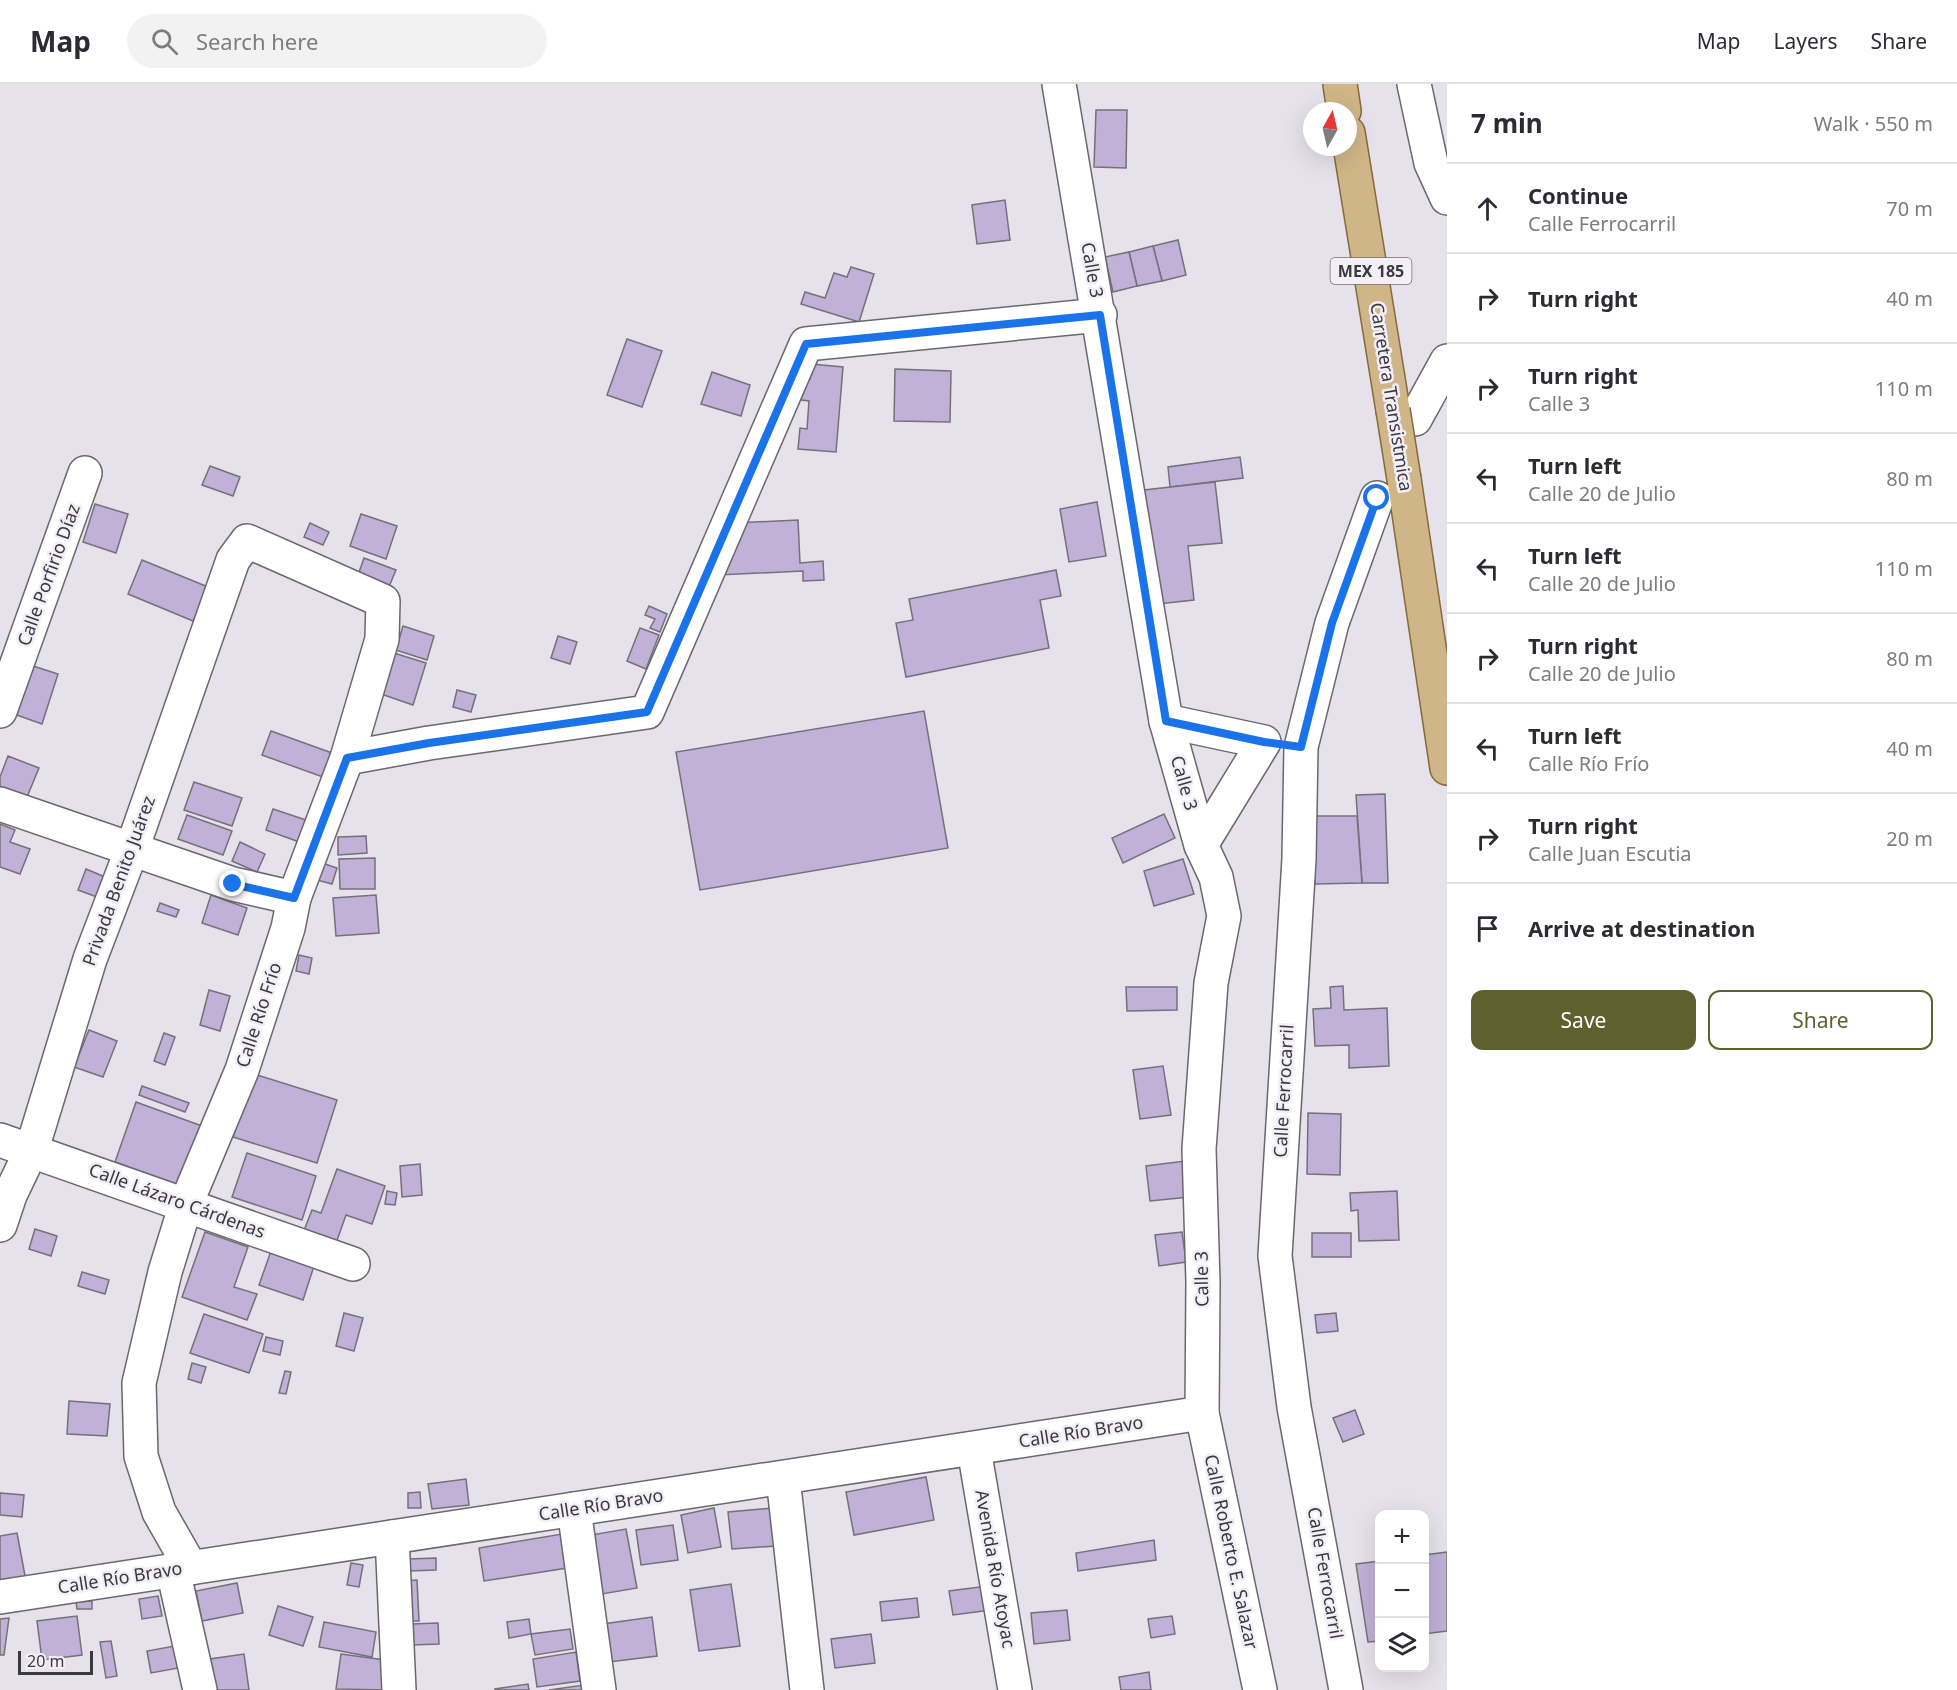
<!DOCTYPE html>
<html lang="en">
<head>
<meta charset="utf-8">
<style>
  body { margin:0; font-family:"Noto Sans",sans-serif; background:#f2f2f3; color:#2b2b33 }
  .controls { position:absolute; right:18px; bottom:18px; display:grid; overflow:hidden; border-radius:12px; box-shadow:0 6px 24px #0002 }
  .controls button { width:54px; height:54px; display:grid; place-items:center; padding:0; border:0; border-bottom:2px solid #e1e1e2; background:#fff; color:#2b2b33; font:30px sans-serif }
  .compass { position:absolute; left:1303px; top:18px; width:54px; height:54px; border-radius:50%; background:#fff; box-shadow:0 6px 24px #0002; rotate:8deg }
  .scale { position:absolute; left:18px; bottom:15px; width:75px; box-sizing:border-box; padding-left:6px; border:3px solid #3a393c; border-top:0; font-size:16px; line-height:21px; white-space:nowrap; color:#3a393c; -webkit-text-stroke:4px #f3eff8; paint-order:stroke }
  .stop { position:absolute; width:18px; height:18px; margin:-14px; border:4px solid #1a73e8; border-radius:50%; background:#fff }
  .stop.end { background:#1a73e8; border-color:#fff; box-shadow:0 2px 6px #0008 }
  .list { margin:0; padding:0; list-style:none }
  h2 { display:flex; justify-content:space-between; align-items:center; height:78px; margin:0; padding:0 24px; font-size:26px }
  h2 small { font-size:20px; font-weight:400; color:#7c7c81 }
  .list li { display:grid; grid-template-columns:39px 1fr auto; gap:18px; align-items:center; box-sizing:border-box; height:90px; padding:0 24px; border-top:2px solid #e1e1e2 }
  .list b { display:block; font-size:22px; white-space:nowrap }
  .list p { margin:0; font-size:20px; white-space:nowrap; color:#7c7c81 }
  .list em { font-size:20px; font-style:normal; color:#7c7c81 }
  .actions { display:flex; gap:12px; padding:18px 24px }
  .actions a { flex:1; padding:14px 0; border:2px solid #5e612e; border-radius:12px; text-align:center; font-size:21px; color:#5e612e }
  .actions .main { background:#5e612e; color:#fff }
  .icon { flex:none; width:33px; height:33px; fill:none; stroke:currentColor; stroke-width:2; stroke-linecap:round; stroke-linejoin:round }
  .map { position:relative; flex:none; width:1447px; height:1606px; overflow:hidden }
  header { display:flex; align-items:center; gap:36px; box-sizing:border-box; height:84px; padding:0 30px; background:#fff; border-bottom:2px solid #e1e1e2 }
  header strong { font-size:28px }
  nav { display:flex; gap:33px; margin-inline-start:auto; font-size:21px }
  .search { width:420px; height:54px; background:#f2f2f3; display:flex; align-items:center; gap:15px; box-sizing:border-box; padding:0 21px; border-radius:33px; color:#7c7c81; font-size:22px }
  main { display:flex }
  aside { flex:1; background:#fff }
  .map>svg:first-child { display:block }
</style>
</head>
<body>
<header>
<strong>Map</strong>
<div class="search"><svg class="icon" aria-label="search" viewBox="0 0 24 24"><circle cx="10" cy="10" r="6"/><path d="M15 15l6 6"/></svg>Search here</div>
<nav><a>Map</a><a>Layers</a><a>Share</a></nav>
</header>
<main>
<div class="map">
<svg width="1447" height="1606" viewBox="0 0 1447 1606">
  <rect width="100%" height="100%" fill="#e6e2eb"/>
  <g fill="#c1b0d7" stroke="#747179" stroke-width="1.5">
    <path d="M1096,26H1127L1126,84L1094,83Z"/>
    <path d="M1005,116L1010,156L977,160L972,121Z"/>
    <path d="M1178,156L1186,191L1162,197L1153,162Z"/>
    <path d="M1153,162L1162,197L1137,202L1129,168Z"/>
    <path d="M1129,168L1137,202L1113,208L1105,173Z"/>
    <path d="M851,183L874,190L859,238L801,220L805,208L825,214L834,189L847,193Z"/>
    <path d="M627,255L662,267L642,323L607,311Z"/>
    <path d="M811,280L843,283L836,368L798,365L800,344L807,345L809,317L793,315L796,294L810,295Z"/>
    <path d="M895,285L951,287L950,338L894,337Z"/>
    <path d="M712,288L750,301L741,332L701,320Z"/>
    <path d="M1240,373L1243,394L1170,403L1168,383Z"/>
    <path d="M210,382L240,393L233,412L202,401Z"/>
    <path d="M1215,398L1222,459L1188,462L1194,516L1158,520L1144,406Z"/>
    <path d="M1097,418L1106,472L1069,478L1060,425Z"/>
    <path d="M95,420L128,430L116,469L83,458Z"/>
    <path d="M361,430L397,442L386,475L350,462Z"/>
    <path d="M798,436L800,479L823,477L824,496L803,497V487L718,491L733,439Z"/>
    <path d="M310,439L329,448L323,461L304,453Z"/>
    <path d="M364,474L396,486L388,505L357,494Z"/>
    <path d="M142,476L208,503L193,537L128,510Z"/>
    <path d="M1056,486L1061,512L1040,516L1049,564L906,593L896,539L913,536L909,515Z"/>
    <path d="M649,522L667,530L660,548L650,544L655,535L645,531Z"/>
    <path d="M403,542L434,552L427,576L396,566Z"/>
    <path d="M640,544L659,551L646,585L627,577Z"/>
    <path d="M558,552L577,558L570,580L551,574Z"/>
    <path d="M394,569L426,579L413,621L381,610Z"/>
    <path d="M30,581L58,590L42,640L14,630Z"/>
    <path d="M457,606L476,611L471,628L453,623Z"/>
    <path d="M924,627L948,764L700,806L676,668Z"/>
    <path d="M271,647L332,669L323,693L262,671Z"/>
    <path d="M8,672L39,684L27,713L0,703V693Z"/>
    <path d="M194,698L242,714L232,742L184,726Z"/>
    <path d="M1385,710L1388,799H1362L1356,711Z"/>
    <path d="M273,725L309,737L302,759L266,746Z"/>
    <path d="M1164,730L1175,754L1123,779L1112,754Z"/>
    <path d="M187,731L232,747L223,771L178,755Z"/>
    <path d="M1312,732H1357L1362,799L1315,800Z"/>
    <path d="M0,740L15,746L10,758L30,765L20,790L0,783Z"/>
    <path d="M366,752L367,769L338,771V753Z"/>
    <path d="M240,758L265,770L257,788L232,777Z"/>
    <path d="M375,774V805H340L339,775Z"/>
    <path d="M1183,775L1194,810L1154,822L1144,787Z"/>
    <path d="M322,779L337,784L332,800L317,796Z"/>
    <path d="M86,785L105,793L97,813L78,806Z"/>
    <path d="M211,811L247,824L238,851L202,839Z"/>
    <path d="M376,811L379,849L336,852L333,814Z"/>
    <path d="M160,819L179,826L176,833L157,827Z"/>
    <path d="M299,871L312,874L309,890L296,887Z"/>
    <path d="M1343,902L1344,926L1387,924L1389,982L1349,984V961L1315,962L1313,925L1331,924L1330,903Z"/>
    <path d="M1126,903H1177V926L1127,927Z"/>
    <path d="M209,906L230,912L220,947L200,941Z"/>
    <path d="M89,946L117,957L103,993L74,983Z"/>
    <path d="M164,949L175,953L165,981L154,977Z"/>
    <path d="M1163,982L1171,1031L1140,1035L1133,986Z"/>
    <path d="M254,990L337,1016L317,1079L233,1053Z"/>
    <path d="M142,1002L189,1019L185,1028L139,1011Z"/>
    <path d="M136,1018L202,1042L180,1102L115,1078Z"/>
    <path d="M1308,1029L1341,1030L1340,1091L1307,1090Z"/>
    <path d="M247,1069L316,1092L302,1136L232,1113Z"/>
    <path d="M1185,1077L1189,1113L1150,1117L1146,1082Z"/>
    <path d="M420,1080L422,1111L402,1113L400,1082Z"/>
    <path d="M337,1085L385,1102L372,1140L346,1131L334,1165L301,1154L312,1126L321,1129Z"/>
    <path d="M387,1107L397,1109L395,1121L385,1120Z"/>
    <path d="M1397,1107L1399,1156L1359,1157L1358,1126L1351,1127L1350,1109Z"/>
    <path d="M35,1145L57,1152L51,1172L29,1165Z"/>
    <path d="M205,1148L248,1163L234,1203L257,1210L247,1236L182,1213Z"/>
    <path d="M1182,1148L1186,1178L1159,1182L1155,1151Z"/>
    <rect x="1312" y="1149" width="39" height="24"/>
    <path d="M271,1167L314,1182L303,1216L259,1201Z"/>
    <path d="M82,1188L109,1196L105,1210L78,1202Z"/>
    <path d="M344,1229L363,1234L354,1267L336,1262Z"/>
    <path d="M1336,1229L1338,1247L1317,1249L1315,1231Z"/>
    <path d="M204,1230L263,1250L249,1289L190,1269Z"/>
    <path d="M266,1253L283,1257L280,1271L263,1267Z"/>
    <path d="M192,1279L206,1283L201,1299L188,1295Z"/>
    <path d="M285,1287L291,1288L286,1310L279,1309Z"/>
    <path d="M69,1317L110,1320L107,1352L67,1350Z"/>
    <path d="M1355,1326L1364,1350L1343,1358L1333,1334Z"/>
    <path d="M926,1393L934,1436L854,1451L846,1408Z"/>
    <path d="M466,1395L469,1421L432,1425L428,1400Z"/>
    <path d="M420,1408L421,1424H408V1409Z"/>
    <path d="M0,1409L24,1411L22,1433L0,1431Z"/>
    <path d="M714,1424L721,1463L688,1469L681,1431Z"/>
    <path d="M772,1424L776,1462L732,1465L728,1428Z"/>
    <path d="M673,1441L678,1476L641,1481L636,1446Z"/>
    <path d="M626,1445L637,1504L602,1510L591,1451Z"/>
    <path d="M17,1449L26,1497L0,1501V1452Z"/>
    <path d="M562,1450L567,1484L484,1497L479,1464Z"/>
    <path d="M1154,1456L1156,1476L1078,1487L1076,1469Z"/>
    <path d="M1447,1468V1547L1424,1550V1471Z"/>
    <path d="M436,1474V1486L408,1487V1475Z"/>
    <path d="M1380,1477V1557L1368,1558L1356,1480Z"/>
    <path d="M351,1479L363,1481L359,1503L347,1501Z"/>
    <path d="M417,1496L419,1537H406L404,1497Z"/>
    <path d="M237,1499L243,1529L202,1537L196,1507Z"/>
    <path d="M731,1500L740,1562L699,1567L690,1506Z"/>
    <path d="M995,1501L998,1525L953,1531L949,1507Z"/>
    <path d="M158,1512L162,1532L142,1535L139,1515Z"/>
    <path d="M917,1514L919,1533L882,1537L880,1518Z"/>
    <path d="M92,1517V1525H77L76,1518Z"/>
    <path d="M278,1522L313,1533L303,1562L269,1551Z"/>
    <path d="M1067,1526L1070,1556L1034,1560L1031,1529Z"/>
    <path d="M77,1532L82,1571L42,1576L37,1537Z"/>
    <path d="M1172,1532L1175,1550L1151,1554L1148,1535Z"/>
    <path d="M652,1533L657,1572L609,1578L603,1540Z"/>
    <path d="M9,1534L4,1571H0V1535Z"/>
    <path d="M529,1535L531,1550L509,1554L507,1538Z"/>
    <path d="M324,1538L376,1548L372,1573L319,1563Z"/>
    <path d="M438,1539L439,1560L412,1561L411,1540Z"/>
    <path d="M570,1545L573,1565L535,1571L531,1550Z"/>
    <path d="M871,1550L875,1579L835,1584L831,1555Z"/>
    <path d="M111,1557L117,1592L106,1594L100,1558Z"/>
    <path d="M180,1561L184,1583L151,1589L147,1567Z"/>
    <path d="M576,1568L580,1597L537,1603L533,1575Z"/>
    <path d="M244,1570L249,1606H214L210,1575Z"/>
    <path d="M341,1570L392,1577L388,1606L336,1605Z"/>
    <path d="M1149,1588L1151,1606H1121L1119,1593Z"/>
    <path d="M528,1600L529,1606H495V1605Z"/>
    <path d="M584,1601L585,1606H549Z"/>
  </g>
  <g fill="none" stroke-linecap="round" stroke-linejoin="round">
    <defs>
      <g id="minor">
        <path d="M1059,0L1166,637L1201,761L1216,793L1224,832L1211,899L1199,1065L1203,1198L1202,1329L1260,1606"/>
        <path d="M1414,0L1431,79L1447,114"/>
        <path d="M1415,335L1447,277"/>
        <path d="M0,627L85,389"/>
        <path d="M1166,637L1264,658L1201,761"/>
        <path d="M347,674L429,659L647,628L806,260L1100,231"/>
        <path d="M0,720L233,800L294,814"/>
        <path d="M0,1056L353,1180"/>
        <path d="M0,1141L10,1111L32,1065L90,875L132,765L233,476L247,457L383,517L382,555L347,674L294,814L288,844L242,986L186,1120L165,1188L139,1299L141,1372L159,1428L191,1484"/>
        <path d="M974,1365L1015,1606"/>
        <path d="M783,1394L807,1606"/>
        <path d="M574,1425L599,1606"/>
        <path d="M392,1453L399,1606"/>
        <path d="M173,1486L200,1606"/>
        <path d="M0,1513L1202,1329"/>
        <path d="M1346,1606L1294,1323L1275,1172L1299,775L1301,663L1332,539L1377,414"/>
      </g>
      <g id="major">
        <path d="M1340,0L1344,27"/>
        <path d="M1348,49L1393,326"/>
        <path d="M1404,395L1447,684"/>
      </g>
    </defs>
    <use href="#minor" stroke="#6b676f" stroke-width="36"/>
    <use href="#major" stroke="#87693a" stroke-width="36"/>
    <use href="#minor" stroke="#fff" stroke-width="33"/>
    <use href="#major" stroke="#d0b588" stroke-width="33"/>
    <defs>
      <path id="major-bridge" d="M1393,326L1404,395"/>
    </defs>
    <use href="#major-bridge" stroke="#87693a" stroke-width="36" stroke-linecap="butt"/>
    <use href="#major-bridge" stroke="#d0b588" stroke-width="33"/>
  </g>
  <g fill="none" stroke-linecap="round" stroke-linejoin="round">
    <path stroke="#1a73e8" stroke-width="8" d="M233,800L294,814L347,674L429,659L647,628L806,260L1100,231L1166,637L1264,658L1301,663L1332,539L1377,414"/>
  </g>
  <g text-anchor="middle" stroke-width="5" stroke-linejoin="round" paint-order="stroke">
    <rect fill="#f3eff8" stroke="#727074" stroke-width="1.5" x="1330.5" y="174" width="81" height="26" rx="4.5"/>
    <g font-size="16" font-weight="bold" fill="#3a393c">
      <text x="1371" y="193">MEX 185</text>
    </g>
    <g font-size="18" fill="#3a393c" stroke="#f3eff8">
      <text transform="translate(1092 186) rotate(80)" y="6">Calle 3</text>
      <text transform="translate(1391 313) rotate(81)" y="6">Carretera Transistmica</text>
      <text transform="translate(49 491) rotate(-70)" y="6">Calle Porfirio Díaz</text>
      <text transform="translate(1184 699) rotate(74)" y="6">Calle 3</text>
      <text transform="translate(119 797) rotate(-70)" y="6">Privada Benito Juárez</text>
      <text transform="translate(259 931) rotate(-72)" y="6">Calle Río Frío</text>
      <text transform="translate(1284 1007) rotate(-87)" y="6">Calle Ferrocarril</text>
      <text transform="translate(177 1117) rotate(20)" y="6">Calle Lázaro Cárdenas</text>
      <text transform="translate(1202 1195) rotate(-91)" y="6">Calle 3</text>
      <text transform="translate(1081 1348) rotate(-9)" y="6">Calle Río Bravo</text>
      <text transform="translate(601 1421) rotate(-9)" y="6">Calle Río Bravo</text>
      <text transform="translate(1231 1468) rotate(78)" y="6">Calle Roberto E. Salazar</text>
      <text transform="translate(995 1485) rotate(80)" y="6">Avenida Río Atoyac</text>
      <text transform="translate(1325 1489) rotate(80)" y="6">Calle Ferrocarril</text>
      <text transform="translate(120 1494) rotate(-9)" y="6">Calle Río Bravo</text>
    </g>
  </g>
</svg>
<div class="controls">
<button>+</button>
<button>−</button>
<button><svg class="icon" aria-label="layers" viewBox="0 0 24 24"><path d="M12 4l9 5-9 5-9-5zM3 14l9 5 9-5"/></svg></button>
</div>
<svg class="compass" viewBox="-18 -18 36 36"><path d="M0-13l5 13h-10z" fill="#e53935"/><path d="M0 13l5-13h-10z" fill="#7c7c81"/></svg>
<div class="scale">20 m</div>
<div class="stop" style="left:1377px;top:414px"></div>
<div class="stop end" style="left:233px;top:800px"></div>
</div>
<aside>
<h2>7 min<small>Walk · 550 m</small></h2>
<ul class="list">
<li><svg class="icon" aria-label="ahead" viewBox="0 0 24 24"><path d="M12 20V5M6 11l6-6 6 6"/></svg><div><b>Continue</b><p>Calle Ferrocarril</p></div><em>70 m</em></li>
<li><svg class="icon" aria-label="right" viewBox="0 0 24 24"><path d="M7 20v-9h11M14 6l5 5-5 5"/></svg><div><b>Turn right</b></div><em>40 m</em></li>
<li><svg class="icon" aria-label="right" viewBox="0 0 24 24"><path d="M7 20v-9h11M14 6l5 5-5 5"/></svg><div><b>Turn right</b><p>Calle 3</p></div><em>110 m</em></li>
<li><svg class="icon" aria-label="left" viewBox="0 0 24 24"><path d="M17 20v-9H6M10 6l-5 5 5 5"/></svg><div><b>Turn left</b><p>Calle 20 de Julio</p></div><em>80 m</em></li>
<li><svg class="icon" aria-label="left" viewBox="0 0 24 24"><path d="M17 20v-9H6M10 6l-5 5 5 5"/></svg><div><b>Turn left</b><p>Calle 20 de Julio</p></div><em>110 m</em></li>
<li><svg class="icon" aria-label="right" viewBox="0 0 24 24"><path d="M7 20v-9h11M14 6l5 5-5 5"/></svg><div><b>Turn right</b><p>Calle 20 de Julio</p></div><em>80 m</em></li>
<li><svg class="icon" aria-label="left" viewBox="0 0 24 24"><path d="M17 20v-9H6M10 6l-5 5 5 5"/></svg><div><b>Turn left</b><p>Calle Río Frío</p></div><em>40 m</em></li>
<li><svg class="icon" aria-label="right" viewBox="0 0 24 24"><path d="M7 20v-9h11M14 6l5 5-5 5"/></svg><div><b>Turn right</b><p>Calle Juan Escutia</p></div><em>20 m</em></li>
<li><svg class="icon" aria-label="arrive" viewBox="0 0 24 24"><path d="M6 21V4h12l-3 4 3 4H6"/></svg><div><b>Arrive at destination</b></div></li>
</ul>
<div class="actions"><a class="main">Save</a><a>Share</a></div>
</aside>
</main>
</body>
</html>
